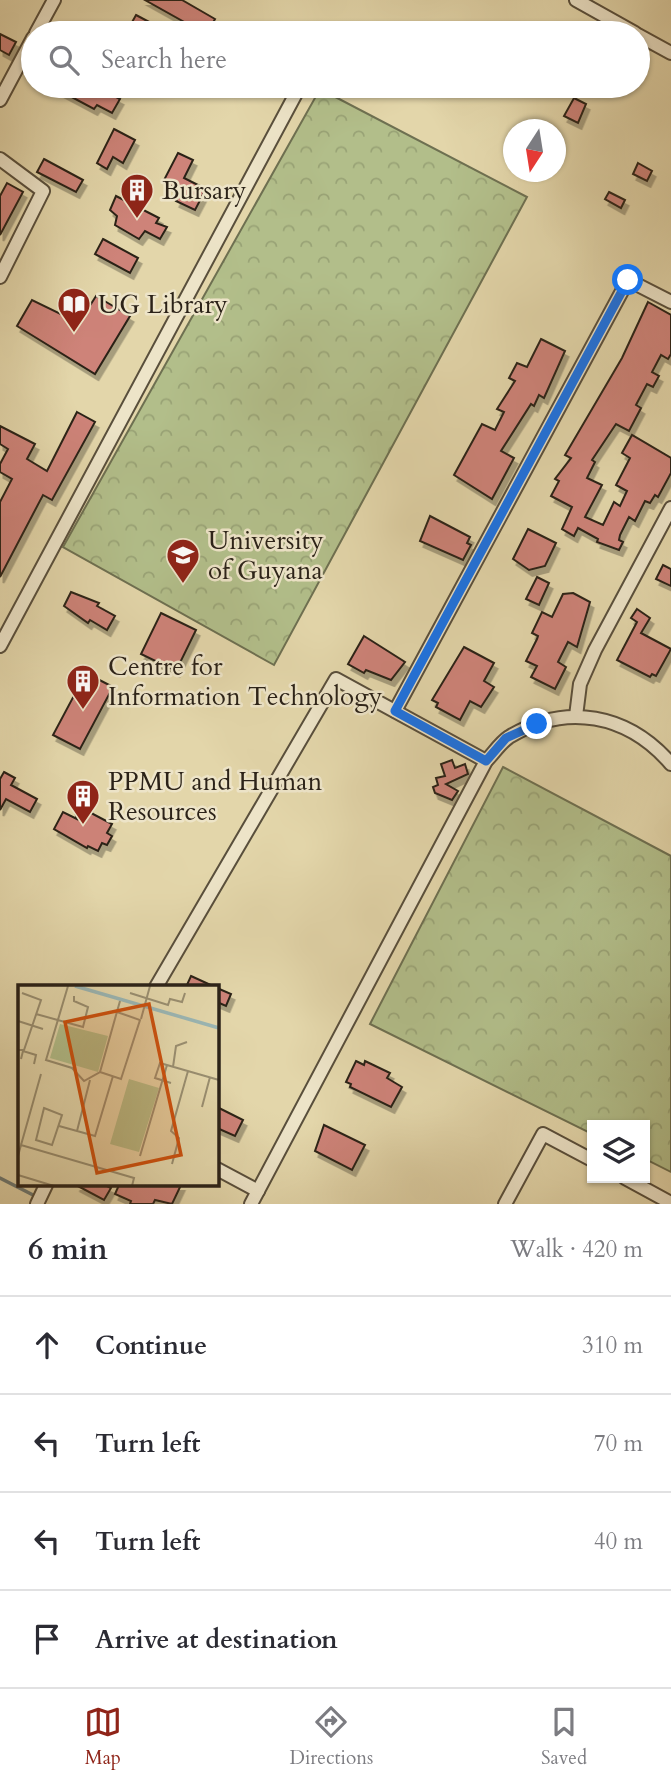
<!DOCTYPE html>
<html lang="en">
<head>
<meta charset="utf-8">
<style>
  body { margin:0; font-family:Cardo,serif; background:#f7f7f7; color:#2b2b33 }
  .controls { position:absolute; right:21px; bottom:21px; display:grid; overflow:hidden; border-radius:0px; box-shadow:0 2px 5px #0004 }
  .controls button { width:63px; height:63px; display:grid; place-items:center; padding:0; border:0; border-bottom:2px solid #e1e1e2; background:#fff; color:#2b2b33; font:35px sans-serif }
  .compass { position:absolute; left:503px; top:119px; width:63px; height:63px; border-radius:50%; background:#fff; box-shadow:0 2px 5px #0004; rotate:192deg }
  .stop { position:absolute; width:21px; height:21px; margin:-16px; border:5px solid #1a73e8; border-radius:50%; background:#fff }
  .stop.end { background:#1a73e8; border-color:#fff; box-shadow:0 2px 7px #0008 }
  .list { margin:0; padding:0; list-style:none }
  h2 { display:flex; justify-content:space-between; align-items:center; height:91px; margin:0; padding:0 28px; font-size:30px }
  h2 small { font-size:23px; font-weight:400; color:#7c7c81 }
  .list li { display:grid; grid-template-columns:46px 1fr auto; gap:21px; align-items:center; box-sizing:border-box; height:98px; padding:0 28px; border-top:2px solid #e1e1e2 }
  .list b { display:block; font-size:26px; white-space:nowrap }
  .list em { font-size:23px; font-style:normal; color:#7c7c81 }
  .icon { flex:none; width:38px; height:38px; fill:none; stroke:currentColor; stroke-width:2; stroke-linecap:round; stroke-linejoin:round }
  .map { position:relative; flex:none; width:671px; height:1204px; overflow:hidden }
  .search { position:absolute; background:#fff; box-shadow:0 2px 5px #0004; left:21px; right:21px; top:21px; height:77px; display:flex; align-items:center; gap:18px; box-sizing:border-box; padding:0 24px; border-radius:38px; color:#7c7c81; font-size:26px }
  .sheet { height:483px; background:#fff }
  nav { display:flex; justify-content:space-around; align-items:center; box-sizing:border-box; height:98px; border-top:2px solid #e1e1e2; background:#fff; font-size:19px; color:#7c7c81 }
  nav a { display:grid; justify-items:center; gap:4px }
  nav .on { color:#8f2418 }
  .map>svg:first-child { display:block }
</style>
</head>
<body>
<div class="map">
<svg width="671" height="1204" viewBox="0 0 671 1204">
  <defs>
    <pattern id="forest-crowns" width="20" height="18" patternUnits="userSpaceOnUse" patternTransform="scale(1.75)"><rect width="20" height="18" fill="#b2be8a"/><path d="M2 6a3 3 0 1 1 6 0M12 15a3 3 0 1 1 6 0" fill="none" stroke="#99a376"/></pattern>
    <filter id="shadow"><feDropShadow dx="3.5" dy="6" stdDeviation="0" flood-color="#0004"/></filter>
  </defs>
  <rect width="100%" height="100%" fill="#e3d6aa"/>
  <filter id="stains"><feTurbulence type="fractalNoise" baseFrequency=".00286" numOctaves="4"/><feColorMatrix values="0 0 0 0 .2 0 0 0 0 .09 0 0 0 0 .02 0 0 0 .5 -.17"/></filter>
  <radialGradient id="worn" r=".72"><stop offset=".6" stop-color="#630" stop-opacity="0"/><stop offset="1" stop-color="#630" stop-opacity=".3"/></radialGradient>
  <g fill="url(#forest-crowns)" stroke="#6e7051" stroke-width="2">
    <path d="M320,89L527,197L274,665L63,547Z"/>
    <path d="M503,767L671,856V1172L645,1159V1125H592V1134L370,1024Z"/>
  </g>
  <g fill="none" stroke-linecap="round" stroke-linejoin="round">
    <path stroke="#6e7b76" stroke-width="3.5" d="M0,1178L35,1196"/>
  </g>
  <g fill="#ce8379" stroke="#2b2218" stroke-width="2" filter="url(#shadow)">
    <path d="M145,0H182L215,19L207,33H204Z"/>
    <path d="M136,15L153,24L148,33H126Z"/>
    <path d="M0,34L16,42L9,55L0,50Z"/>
    <path d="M51,86H119L114,96L120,99L112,113L97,105L94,109Z"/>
    <path d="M574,98L586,104L578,123L564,116Z"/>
    <path d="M114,129L135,140L123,163L113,157L107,169L97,163Z"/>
    <path d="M178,153L193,160L184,178L206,189L195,210L176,201L181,191L163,182Z"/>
    <path d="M44,159L83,180L76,192L37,172Z"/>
    <path d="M638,163L652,171L647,181L633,174Z"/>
    <path d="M7,183L23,192L0,235V196Z"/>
    <path d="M609,192L625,200L621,208L605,199Z"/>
    <path d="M116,196L159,218L156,223L167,227L160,239L145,231L139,239L115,225L117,216L110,210Z"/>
    <path d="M103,239L138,258L130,273L95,254Z"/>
    <path d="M96,296L130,316L95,374L17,326L32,300L79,323Z"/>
    <path d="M648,302L671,315V354L668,359L661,355L652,372L659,376L653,387L647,384L636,405L641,408L629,431L616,424L592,460L595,462L587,478L602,485L585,517L603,525L614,502L620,506L627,491L616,485L630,458L622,453L632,435L671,458V473L658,497L655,495L650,503L645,501L635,521L629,517L620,535L619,540L623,542L619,550L597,542L598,539L578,528L574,536L562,529L572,507L551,496L559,481L555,479L571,458L565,455L622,358Z"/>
    <path d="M541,339L565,351L544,398L539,395L534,406L531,404L501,451L514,458L492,499L454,475L482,424L495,430L504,412L497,409L515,381L509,378L517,363L527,367Z"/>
    <path d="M77,412L95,422L52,500L43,495L0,577V502L12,479L0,472V464L8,449L0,444V426L35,444L27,459L47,471Z"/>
    <path d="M430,516L470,537L467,543L471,545L463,560L420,541Z"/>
    <path d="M528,529L556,543L545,566L529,570L513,559Z"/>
    <path d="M663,565L671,569V586L656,579Z"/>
    <path d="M537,577L549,583L539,605L526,599Z"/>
    <path d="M71,592L99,603L97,606L115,616L107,630L90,620L88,623L64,606Z"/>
    <path d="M573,593L590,602L577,647L568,642L558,662L566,667L555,689L531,677L537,666L526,661L537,639L538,636L532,633L542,612L552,617L563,594Z"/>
    <path d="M637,609L650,618L641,633L671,649L656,676L652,674L650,677L617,660L637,622L631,618Z"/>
    <path d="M161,613L196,630L176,671L141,654Z"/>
    <path d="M364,636L405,662L391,680L366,670L364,673L348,664Z"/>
    <path d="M464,647L494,663L484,681L494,687L481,707L470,701L460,720L436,707L438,703L432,700Z"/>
    <path d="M86,673L113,687L80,749L53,735Z"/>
    <path d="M452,760L455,768L465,764L468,774L446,784L458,791L452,800L435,793L433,787L438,785L436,778L445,776L441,764Z"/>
    <path d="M4,772L15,778L11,785L37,799L30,812L6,799L0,810V779Z"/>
    <path d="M87,800L91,813L112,824L107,833L112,836L107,845L102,843L98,851L88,846L87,848L54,829L63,812L77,819L73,804Z"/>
    <path d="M191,976L215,987H186Z"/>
    <path d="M217,988L231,994L226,1006L217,1002Z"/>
    <path d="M356,1061L364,1065L365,1061L390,1073L387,1078L402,1087L391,1107L350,1087L351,1084L346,1082Z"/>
    <path d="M217,1107L243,1120L235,1136L217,1128Z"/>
    <path d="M324,1125L365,1145L352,1170L315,1151Z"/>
    <path d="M76,1185H105L111,1188L104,1200Z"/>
    <path d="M119,1185H181L172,1204L155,1200L153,1204H130L131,1201L115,1194Z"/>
  </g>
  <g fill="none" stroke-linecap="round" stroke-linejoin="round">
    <defs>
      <g id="minor">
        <path d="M576,0L635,33"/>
        <path d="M36,33L54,0"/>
        <path d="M638,35L671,53"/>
        <path d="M0,100L33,38"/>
        <path d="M0,159L43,191L0,277"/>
        <path d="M0,646L300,86"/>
        <path d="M395,711L628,280L671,302"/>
        <path d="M576,716L580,684L595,650L671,508"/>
        <path d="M156,987L336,679L486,761"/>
        <path d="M217,1169L258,1191"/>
        <path d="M625,1178L671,1203"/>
        <path d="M37,1204L46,1185"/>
        <path d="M251,1204L486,761C493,754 500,743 509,737C566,702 628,714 671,764"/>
        <path d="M505,1204L543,1134L592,1160"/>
      </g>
    </defs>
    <use href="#minor" stroke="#594f3c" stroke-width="16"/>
    <use href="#minor" stroke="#ede4c8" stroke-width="12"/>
  </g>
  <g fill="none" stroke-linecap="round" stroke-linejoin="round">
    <path stroke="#1a73e8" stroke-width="9" d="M537,724L506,738L486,761L395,711L628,280"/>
  </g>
  <defs>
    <symbol id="building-pin" viewBox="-11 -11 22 30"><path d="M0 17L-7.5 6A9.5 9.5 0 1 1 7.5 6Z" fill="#8f2418" stroke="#ede4c8"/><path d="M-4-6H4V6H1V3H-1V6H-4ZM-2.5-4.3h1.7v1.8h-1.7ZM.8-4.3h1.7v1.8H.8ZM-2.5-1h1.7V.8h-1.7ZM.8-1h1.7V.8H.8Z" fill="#fff"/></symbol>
    <symbol id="library-pin" viewBox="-11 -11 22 30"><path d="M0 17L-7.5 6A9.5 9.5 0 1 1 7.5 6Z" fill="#8f2418" stroke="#ede4c8"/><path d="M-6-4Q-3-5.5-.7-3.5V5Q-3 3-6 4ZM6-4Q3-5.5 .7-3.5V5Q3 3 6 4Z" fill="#fff"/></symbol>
    <symbol id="university-pin" viewBox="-11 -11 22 30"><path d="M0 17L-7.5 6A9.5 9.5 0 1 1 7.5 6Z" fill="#8f2418" stroke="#ede4c8"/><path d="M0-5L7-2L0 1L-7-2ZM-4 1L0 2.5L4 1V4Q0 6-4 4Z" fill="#fff"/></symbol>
  </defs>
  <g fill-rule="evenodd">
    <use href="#building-pin" x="118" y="171" width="38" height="52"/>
    <use href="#library-pin" x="55" y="285" width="38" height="52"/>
    <use href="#university-pin" x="164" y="536" width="38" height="52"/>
    <use href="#building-pin" x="64" y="662" width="38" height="52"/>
    <use href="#building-pin" x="64" y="777" width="38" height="52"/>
  </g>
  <g text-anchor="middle" stroke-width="5" stroke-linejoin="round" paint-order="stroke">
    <g font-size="26" fill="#2b2218" stroke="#ede4c8" text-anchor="start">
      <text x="162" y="199">Bursary</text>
      <text x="98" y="313">UG Library</text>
      <text x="208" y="549">University<tspan x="208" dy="30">of Guyana</tspan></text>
      <text x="108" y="675">Centre for<tspan x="108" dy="30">Information Technology</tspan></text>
      <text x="108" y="790">PPMU and Human<tspan x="108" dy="30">Resources</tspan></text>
    </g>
  </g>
  <g transform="translate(18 985)">
    <rect width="201" height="201" fill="#e3d6aa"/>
    <path d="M42,39L90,51L80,87L32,73ZM111,94L141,103L121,167L92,159Z" fill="#b2be8a"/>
    <path fill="none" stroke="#9ab6b4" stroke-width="3.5" d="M57,1L201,43"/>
    <path fill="none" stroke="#998e70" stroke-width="2" d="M50,1L28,75L54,83L66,96L82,87L102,16M112,8L150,20L152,14L164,17L167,8M18,29L65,42L70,22L56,16V11M123,34L132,1M0,36L25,44M0,65H6L23,15L4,8M3,74L5,66L18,70L16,79M155,82L158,61L169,57M82,87L103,94L122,35L99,27M153,98L137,93L142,78L201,95M184,122L192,92M26,123L44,130L34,160L18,155ZM41,141L77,151L95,91M59,146L72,95M3,160L23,89M0,171L3,160L116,193L114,201M122,171L149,80M154,179L161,153L153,146L170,86M0,190L36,201"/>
    <path fill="#cc510e" fill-opacity="0.15" stroke="#cc510e" stroke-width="3.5" d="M131,19L163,170L79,188L47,37Z"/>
    <rect width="201" height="201" fill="none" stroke="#2b2218" stroke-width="3.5"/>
  </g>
  <rect width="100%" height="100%" filter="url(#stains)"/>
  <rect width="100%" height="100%" fill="url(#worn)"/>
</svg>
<div class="controls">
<button><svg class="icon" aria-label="layers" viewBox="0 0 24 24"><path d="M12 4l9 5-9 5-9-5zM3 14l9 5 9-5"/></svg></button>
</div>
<svg class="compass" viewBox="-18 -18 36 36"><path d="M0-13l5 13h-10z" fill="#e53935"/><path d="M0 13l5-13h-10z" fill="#7c7c81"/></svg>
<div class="stop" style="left:628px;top:280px"></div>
<div class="stop end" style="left:537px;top:724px"></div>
<div class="search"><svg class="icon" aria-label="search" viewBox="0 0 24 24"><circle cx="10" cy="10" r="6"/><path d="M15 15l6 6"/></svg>Search here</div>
</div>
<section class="sheet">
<h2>6 min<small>Walk · 420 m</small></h2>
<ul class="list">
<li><svg class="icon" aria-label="ahead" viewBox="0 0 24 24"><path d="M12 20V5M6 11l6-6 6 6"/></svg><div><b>Continue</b></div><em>310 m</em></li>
<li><svg class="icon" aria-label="left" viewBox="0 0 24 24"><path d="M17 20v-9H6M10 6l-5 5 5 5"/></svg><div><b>Turn left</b></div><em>70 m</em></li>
<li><svg class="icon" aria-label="left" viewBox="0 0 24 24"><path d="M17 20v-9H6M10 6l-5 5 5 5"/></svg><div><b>Turn left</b></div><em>40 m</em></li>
<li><svg class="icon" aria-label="arrive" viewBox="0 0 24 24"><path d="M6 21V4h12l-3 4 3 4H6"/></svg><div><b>Arrive at destination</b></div></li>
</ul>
</section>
<nav>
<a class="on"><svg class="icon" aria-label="map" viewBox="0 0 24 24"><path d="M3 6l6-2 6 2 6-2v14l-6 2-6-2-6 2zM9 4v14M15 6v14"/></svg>Map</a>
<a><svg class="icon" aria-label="directions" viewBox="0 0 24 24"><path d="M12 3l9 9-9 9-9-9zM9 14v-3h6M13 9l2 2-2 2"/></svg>Directions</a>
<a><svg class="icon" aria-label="saved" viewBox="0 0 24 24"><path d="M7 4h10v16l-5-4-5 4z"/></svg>Saved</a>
</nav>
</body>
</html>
